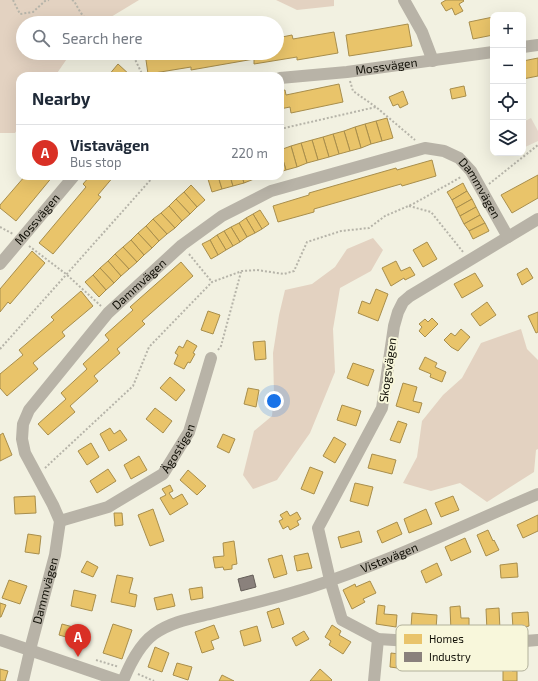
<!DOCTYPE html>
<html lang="en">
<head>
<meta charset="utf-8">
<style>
  body { margin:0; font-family:"Exo 2",sans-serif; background:#f6f6f7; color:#1f2937 }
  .controls { position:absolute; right:12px; top:12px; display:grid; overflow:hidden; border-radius:8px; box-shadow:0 4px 16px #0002 }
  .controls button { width:36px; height:36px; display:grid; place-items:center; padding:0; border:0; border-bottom:1px solid #e0e1e3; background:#fff; color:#1f2937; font:20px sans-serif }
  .you { position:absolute; left:274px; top:401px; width:14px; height:14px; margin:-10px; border:3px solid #fff; border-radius:50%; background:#1a73e8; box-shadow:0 0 0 6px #1a73e833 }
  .badge { display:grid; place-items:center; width:26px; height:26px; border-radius:50%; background:#d93025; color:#fff; font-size:13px; font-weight:700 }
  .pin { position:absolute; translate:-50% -33px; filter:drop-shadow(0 1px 2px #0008) }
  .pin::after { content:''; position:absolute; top:21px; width:14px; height:12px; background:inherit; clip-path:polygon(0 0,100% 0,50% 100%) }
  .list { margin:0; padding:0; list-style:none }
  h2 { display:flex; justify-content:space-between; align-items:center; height:52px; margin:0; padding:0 16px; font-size:17px }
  h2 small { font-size:13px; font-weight:400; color:#747a83 }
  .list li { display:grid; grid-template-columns:26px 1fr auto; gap:12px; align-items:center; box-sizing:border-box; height:56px; padding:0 16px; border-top:1px solid #e0e1e3 }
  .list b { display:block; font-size:15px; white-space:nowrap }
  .list p { margin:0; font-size:13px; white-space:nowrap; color:#747a83 }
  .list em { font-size:13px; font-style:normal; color:#747a83 }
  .icon { flex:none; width:22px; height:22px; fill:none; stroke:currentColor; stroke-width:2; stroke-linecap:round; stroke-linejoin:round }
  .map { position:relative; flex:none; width:538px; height:681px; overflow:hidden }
  .search { position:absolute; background:#fff; box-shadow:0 4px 16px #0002; left:16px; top:16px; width:268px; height:44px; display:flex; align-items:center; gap:10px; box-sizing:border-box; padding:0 14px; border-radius:22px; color:#747a83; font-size:15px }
  .panel { position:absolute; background:#fff; box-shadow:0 4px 16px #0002; left:16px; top:72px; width:268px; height:108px; border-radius:12px }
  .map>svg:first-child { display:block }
</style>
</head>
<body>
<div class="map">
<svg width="538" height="681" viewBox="0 0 538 681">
  <rect width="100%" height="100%" fill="#f2f1e1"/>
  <path fill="#e6dacd" d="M531,118L538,131V141L523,148V122Z"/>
  <g fill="#e3d2c1">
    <path d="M0,0H139L101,23H23V53H71L55,76H20V125L15,133H0Z"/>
    <path d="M276,0H334V6L297,10Z"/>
    <path d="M373,238L383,250L371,271L340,288L333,329L335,372L310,433L277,480L253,489L243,475L254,431L272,416L274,394L273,353L279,315L285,290L312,284L335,267L347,249Z"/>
    <path d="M521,329L527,349L538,360V449L536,450L534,472L487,502L460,483L431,491L403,483L417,457L422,421L443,395L462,378L481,343Z"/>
  </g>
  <g fill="#e9c46a" stroke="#a88e4c">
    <path d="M446,0H463L464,1L459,4L463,11L455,15L452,8L446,11L441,3Z"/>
    <path d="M493,17V35L473,39L469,22Z"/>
    <path d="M408,24L412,46L349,56L346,35Z"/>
    <path d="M334,32L338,53L297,60V57L254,64V59L191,70V67L148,74L145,53H277V38L292,35L293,39Z"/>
    <path d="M538,58V76L523,79V61Z"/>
    <path d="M118,64L131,76H108Z"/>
    <path d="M339,84L343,102L291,113L290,107L280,109V91L285,90L286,95Z"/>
    <path d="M464,86L466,96L452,99L450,89Z"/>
    <path d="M403,91L408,104L400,108L398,104L393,106L389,97Z"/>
    <path d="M387,118L393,138L382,141L376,121Z"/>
    <path d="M376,121L382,141L371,144L365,124Z"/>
    <path d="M365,124L371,144L361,148L355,127Z"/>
    <path d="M355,127L361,148L350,151L344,131Z"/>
    <path d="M344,131L350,151L339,154L333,134Z"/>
    <path d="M333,134L339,154L329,157L323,137Z"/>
    <path d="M323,137L329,157L318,160L312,140Z"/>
    <path d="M312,140L318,160L307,163L301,143Z"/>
    <path d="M301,143L307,163L297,167L291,146Z"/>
    <path d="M291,146L297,167L286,170L280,150Z"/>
    <path d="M280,150L286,170L280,172Z"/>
    <path d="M432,160L436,176L402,186L401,184L314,209V212L278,222L273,206L309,195V193L396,168L397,170Z"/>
    <path d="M538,175V198L512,213L501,195Z"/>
    <path d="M25,176H53L16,221L0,208V205Z"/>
    <path d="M90,176H114L98,195L101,197L53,254L39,243L86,187L83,184Z"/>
    <path d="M207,176H218L222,189L212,192Z"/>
    <path d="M218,176H230L233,186L222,189Z"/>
    <path d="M230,176H242L244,183L233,186Z"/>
    <path d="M242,176H253L254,179L244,183Z"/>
    <path d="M463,183L467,191L452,200L447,192Z"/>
    <path d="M191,185L205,200L197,207L184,192Z"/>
    <path d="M467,191L472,199L456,208L452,200Z"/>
    <path d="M184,192L197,207L190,214L176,199Z"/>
    <path d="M176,199L190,214L182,221L169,206Z"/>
    <path d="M472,199L476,207L460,216L456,208Z"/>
    <path d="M169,206L182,221L175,228L161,213Z"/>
    <path d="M476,207L480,215L464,224L460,216Z"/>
    <path d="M260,210L269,224L262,229L253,214Z"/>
    <path d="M161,213L175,228L167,234L153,219Z"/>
    <path d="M253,214L262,229L255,233L246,218Z"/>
    <path d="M480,215L485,223L469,231L464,224Z"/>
    <path d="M246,218L255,233L247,237L239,223Z"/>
    <path d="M153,219L167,234L159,241L146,226Z"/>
    <path d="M239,223L247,237L240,242L231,227Z"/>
    <path d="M485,223L489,231L473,239L469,231Z"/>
    <path d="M146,226L159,241L152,248L138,233Z"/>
    <path d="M231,227L240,242L233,246L224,231Z"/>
    <path d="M224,231L233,246L226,250L217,235Z"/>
    <path d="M138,233L152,248L144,255L131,240Z"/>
    <path d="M217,235L226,250L218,255L210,240Z"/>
    <path d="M131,240L144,255L137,262L123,247Z"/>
    <path d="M210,240L218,255L211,259L202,244Z"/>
    <path d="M427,242L437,259L423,267L413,250Z"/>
    <path d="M123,247L137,262L129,269L115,254Z"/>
    <path d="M32,251L45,263L10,304L8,302L0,312V289Z"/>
    <path d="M115,254L129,269L121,276L108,261Z"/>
    <path d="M108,261L121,276L114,283L100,268Z"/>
    <path d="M396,261L401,271L410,267L415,275L405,280L404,278L391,286L382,268Z"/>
    <path d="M181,262L193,276L142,321L145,324L117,349L120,353L94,376L98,381L70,406L75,412L48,435L38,424L66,399L61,393L87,369L83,364L109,340L105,335L133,310L130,307Z"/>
    <path d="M100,268L114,283L106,290L93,275Z"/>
    <path d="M527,268L533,278L522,285L517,274Z"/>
    <path d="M475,273L483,286L462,298L454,284Z"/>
    <path d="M93,275L106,290L99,297L85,282Z"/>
    <path d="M376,289L388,294L378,321L358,313L362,301L370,304Z"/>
    <path d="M81,291L93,306L62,332L65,336L33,363L38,369L7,396L0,388V374L23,355L19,350L54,320L51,317Z"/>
    <path d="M487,302L496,315L480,326L471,314Z"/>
    <path d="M208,311L220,315L213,334L201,330Z"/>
    <path d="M538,312V332L536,333L528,316Z"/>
    <path d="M432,318L438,324L425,337L419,331L422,327L419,324L425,319L428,322Z"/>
    <path d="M461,329L470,337L458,351L451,347L444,340L451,333L455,336Z"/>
    <path d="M187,340L197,346L193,353L195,354L190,363L188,362L184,369L174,364L178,355L175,353L179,346L183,348Z"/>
    <path d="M265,341L266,359L255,360L253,342Z"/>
    <path d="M425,357L437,363L435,367L446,372L442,382L430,377L431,374L419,369Z"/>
    <path d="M353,363L374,370L368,386L347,378Z"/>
    <path d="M170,377L185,390L176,401L160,388Z"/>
    <path d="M403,383L417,387L413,401L422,403L419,413L396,406Z"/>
    <path d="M248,388L259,390L256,407L244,404Z"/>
    <path d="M342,405L361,411L356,426L337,420Z"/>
    <path d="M155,408L172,421L163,433L146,419Z"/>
    <path d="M398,421L407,424L400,443L390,440Z"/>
    <path d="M110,428L114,434L120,430L127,440L109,451L100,434Z"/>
    <path d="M3,433L12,455L0,461V435Z"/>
    <path d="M223,434L235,439L229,453L217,447Z"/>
    <path d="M334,437L346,444L335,463L323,456Z"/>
    <path d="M91,443L99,457L87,465L78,451Z"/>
    <path d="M372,454L396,460L392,474L368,468Z"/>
    <path d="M139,456L147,470L131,479L124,465Z"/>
    <path d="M310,467L323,472L314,494L301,489Z"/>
    <path d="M108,469L116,481L97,493L90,481Z"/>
    <path d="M188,470L206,486L197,495L180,480Z"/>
    <path d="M355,483L373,487L368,506L350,501Z"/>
    <path d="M170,485L173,491L169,493L173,499L182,494L188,504L170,515L160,498L166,495L162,489Z"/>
    <path d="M35,496L36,513L15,514L14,497Z"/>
    <path d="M453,496L459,510L441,517L435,503Z"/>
    <path d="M153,509L164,541L150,546L138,515Z"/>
    <path d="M426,509L432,524L409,533L404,519Z"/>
    <path d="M287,511L290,516L297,512L301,519L297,521L299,525L290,530L288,526L283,529L279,521L283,519L280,515Z"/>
    <path d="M114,513H122L123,525L115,526Z"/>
    <path d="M538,515V531L523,538L517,525Z"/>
    <path d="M397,522L402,534L382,543L377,531Z"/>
    <path d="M488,530L493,541L494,540L499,550L486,556L477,535Z"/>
    <path d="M359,531L362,542L341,548L338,537Z"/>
    <path d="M28,534L41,536L39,554L25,552Z"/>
    <path d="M465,538L471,552L451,561L445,547Z"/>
    <path d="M234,541L237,564L232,565V569L224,570L223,567L215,568L213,557L224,556L223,543Z"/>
    <path d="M308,553L312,568L297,571L294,556Z"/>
    <path d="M282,555L287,574L274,578L268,559Z"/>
    <path d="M87,561L98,567L93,577L81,572Z"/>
    <path d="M437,563L442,575L426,583L421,571Z"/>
    <path d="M517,563L518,577L501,578L500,565Z"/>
    <path d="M117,575L133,578L129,593L137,595L135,607L111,602Z"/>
    <path d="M9,580L27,586L20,604L2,598Z"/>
    <path d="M370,581L376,593L363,599L365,602L352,609L343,590L355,584L356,587Z"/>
    <path d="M202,587L203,598L191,600L189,589Z"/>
    <path d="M74,590L96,595L92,611L71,606Z"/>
    <path d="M172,594L175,606L157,610L154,598Z"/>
    <path d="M0,603L6,605L1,617H0Z"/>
    <path d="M378,605L385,606L384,614L397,615L396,627L376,624Z"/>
    <path d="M460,606L461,618H469V631H451L450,607Z"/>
    <path d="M279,608L284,624L272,628L267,612Z"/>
    <path d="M499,608L500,630L487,631L486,609Z"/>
    <path d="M528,612L529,626L525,627V629H519V627L513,628L512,613Z"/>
    <path d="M412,613L437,615L436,629L411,627Z"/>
    <path d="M62,624L84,630L80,641L59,635Z"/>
    <path d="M113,624L132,630L122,659L103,653Z"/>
    <path d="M214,625L219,638L211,641L214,649L202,653L195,632Z"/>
    <path d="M332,625L341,631L339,635L351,642L343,654L329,645L331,641L325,637Z"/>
    <path d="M257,626L261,641L244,646L240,631Z"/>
    <path d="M304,631L309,639L296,646L292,638Z"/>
    <path d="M155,647L169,653L162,672L148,667Z"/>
    <path d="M391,653L407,655L405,669L390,667Z"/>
    <path d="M498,655H512V671H517V681H503V670H498Z"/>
    <path d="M177,663L192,667L188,680L173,675Z"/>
    <path d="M0,669L8,671L5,681H0Z"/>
    <path d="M320,669L332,680L331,681H310Z"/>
    <path d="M222,675L234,681H219Z"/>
  </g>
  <path fill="#8a817c" stroke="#655f59" d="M253,575L256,587L241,591L238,579Z"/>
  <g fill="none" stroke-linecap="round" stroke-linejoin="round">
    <g stroke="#b6b4a9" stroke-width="2" stroke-dasharray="2 2" stroke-linecap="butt">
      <path d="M13,0L20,14L33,12L45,1L49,0"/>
      <path d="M72,0L74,1C79,9 83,20 93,23"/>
      <path d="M132,53L143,76"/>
      <path d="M350,81L353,91L376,107L415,140"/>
      <path d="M280,129L376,107"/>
      <path d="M489,184L538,145"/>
      <path d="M409,206L431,212L463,252"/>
      <path d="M0,227L13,234"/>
      <path d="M29,246L66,274L101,306"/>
      <path d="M189,254L212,282"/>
      <path d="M0,349L154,176"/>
      <path d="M218,350L221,346L241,272"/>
      <path d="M45,468L133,386L149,347L212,282L242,271L257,270L284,274L294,271L307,242L341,231L369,228L385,216L413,204L461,177"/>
      <path d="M96,660L119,667"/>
      <path d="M138,674L154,681"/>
    </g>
    <g stroke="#b8b3a7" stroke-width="12">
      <path d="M404,0L422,32L433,61"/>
      <path d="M523,47L538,45"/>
      <path id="s1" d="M280,78L347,72L493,52"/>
      <path d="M538,219L410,296L403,302L398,312L394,326L382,408L318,528L330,580L342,620L378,639L475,645L538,640"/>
      <path id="s2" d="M0,264L74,176"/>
      <path id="s3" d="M60,521L108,507L163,474L189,432L211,358"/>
      <path d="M0,640L120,681"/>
      <path id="s4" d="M23,681L32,642L55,555L60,521L53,505L25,453L22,439L23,424L29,410L108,313L182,245L222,216L271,191L425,148L444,151L459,158L471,171L508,237"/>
      <path id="s5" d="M123,681C130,664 139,645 154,634C172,621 194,618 214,613C245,605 277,598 308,588C387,563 462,526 538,494"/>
      <path d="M374,681L378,639"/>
    </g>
  </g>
  <g text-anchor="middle" stroke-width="4" stroke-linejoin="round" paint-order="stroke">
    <g font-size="12" fill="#100f06" stroke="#f8f7db">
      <text dy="4" stroke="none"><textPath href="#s1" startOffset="107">Mossvägen</textPath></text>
      <text dy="4" stroke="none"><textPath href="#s4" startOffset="848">Dammvägen</textPath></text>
      <text dy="4" stroke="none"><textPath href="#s2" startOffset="58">Mossvägen</textPath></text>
      <text dy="4" stroke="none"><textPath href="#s4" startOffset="453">Dammvägen</textPath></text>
      <text transform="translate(388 370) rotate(-82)" y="4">Skogsvägen</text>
      <text dy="4" stroke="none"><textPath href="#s3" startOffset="144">Ägostigen</textPath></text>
      <text dy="4" stroke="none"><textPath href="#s5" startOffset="305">Vistavägen</textPath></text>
      <text dy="4" stroke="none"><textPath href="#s4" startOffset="93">Dammvägen</textPath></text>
    </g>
  </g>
  <rect x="396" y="625" width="132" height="46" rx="6" fill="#f8f7db" stroke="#b2b19b" stroke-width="1"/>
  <rect x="404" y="634" width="18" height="10" fill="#e9c46a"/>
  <rect x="404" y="652" width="18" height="10" fill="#8a817c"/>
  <g font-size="11" fill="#100f06">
    <text x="429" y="643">Homes</text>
    <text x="429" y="661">Industry</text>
  </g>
</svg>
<div class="controls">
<button>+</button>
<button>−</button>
<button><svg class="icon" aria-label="locate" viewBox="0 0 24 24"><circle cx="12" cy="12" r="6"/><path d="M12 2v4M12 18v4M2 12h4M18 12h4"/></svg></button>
<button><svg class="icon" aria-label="layers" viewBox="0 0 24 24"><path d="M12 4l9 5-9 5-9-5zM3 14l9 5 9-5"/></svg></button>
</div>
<div class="you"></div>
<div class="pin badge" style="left:78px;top:657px">A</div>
<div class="search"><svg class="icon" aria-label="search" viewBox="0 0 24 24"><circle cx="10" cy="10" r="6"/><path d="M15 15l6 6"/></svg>Search here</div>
<section class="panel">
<h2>Nearby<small></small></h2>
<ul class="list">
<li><span class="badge">A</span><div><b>Vistavägen</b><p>Bus stop</p></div><em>220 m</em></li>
</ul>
</section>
</div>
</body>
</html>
